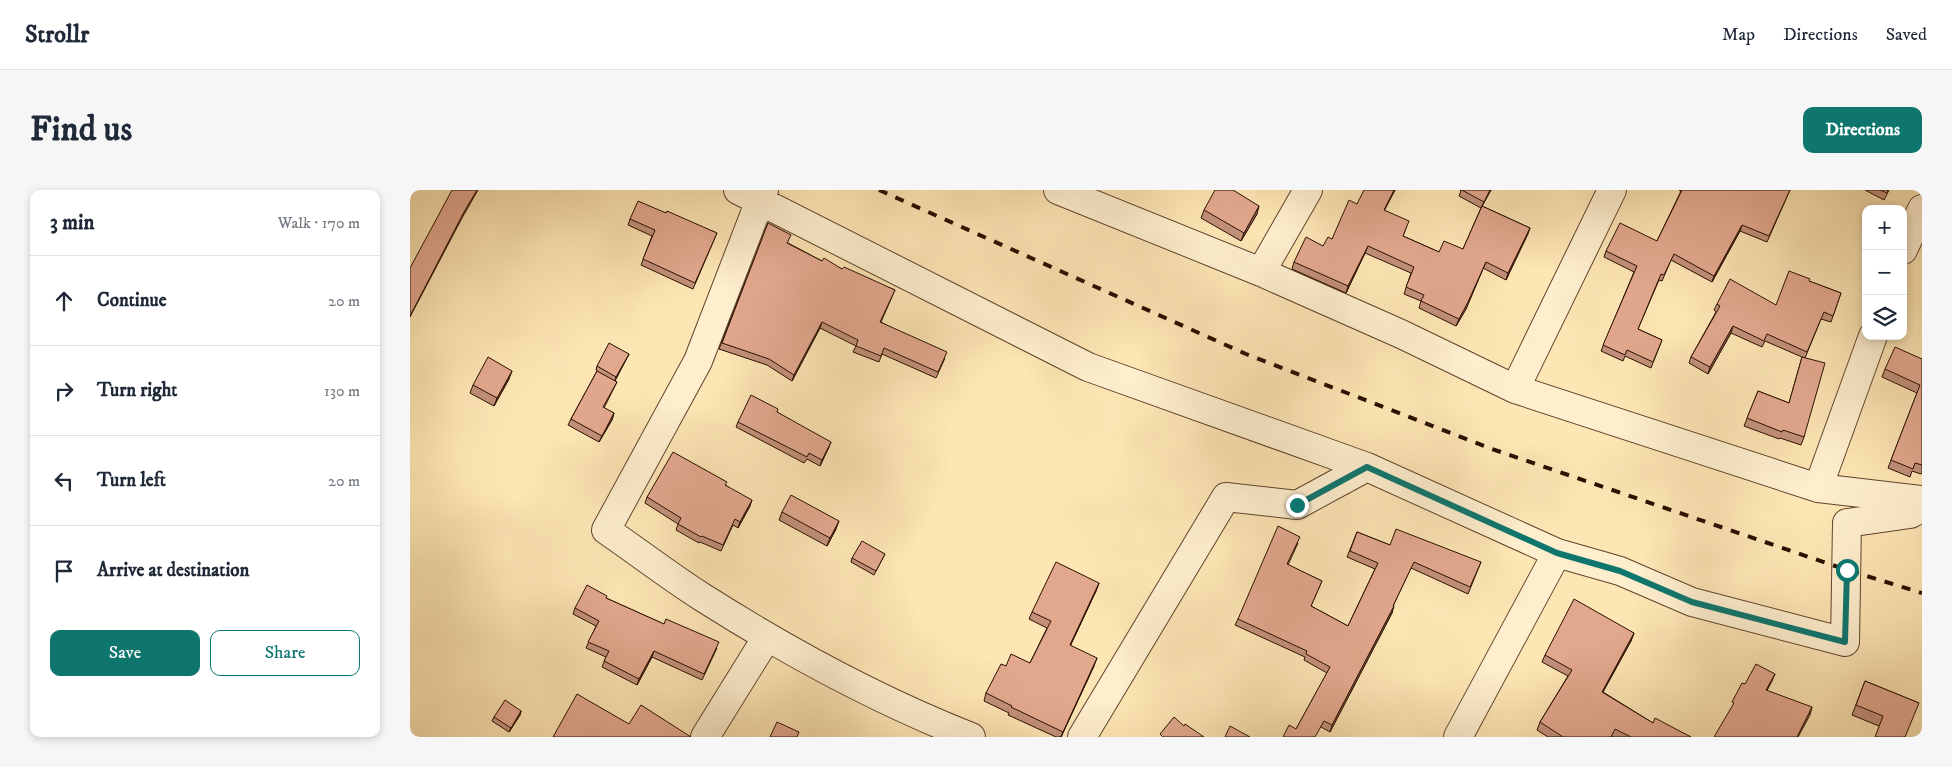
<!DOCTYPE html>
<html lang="en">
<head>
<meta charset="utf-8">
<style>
  :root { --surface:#fff; --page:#f6f6f7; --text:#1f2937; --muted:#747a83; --line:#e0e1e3; --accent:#0f766e }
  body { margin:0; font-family:"IM FELL DW Pica",serif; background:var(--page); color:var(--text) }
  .controls { position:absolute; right:15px; top:15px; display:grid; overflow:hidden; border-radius:10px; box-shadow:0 2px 8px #0003 }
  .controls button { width:45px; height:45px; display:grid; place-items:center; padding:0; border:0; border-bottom:1px solid var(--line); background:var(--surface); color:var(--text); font:25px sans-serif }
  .stop { position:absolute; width:15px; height:15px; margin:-11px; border:4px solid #0f766e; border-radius:50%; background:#fff }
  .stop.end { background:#0f766e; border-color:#fff; box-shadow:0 1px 5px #0008 }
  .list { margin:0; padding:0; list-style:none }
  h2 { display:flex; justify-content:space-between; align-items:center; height:65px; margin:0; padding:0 20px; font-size:21px }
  h2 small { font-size:16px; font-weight:400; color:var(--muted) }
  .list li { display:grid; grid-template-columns:32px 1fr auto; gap:15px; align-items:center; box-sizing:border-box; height:90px; padding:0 20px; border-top:1px solid var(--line) }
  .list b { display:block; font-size:19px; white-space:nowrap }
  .list em { font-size:16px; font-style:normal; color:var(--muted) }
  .actions { display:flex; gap:10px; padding:15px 20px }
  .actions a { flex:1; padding:11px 0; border:1px solid var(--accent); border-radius:10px; text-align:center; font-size:18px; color:var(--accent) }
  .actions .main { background:var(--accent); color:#fff }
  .icon { flex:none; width:28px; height:28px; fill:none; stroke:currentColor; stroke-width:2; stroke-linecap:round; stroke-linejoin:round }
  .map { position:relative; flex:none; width:1512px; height:547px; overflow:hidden; border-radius:10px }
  header { display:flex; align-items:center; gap:30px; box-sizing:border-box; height:70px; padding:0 25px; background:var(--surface); border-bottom:1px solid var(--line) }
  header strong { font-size:24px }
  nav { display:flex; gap:28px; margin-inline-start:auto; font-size:18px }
  .intro { display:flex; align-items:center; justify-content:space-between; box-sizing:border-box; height:120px; padding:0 30px }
  h1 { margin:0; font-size:35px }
  .button { padding:12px 22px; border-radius:10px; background:var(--accent); color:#fff; font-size:18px; font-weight:700 }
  main { display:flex; gap:30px; padding:0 30px }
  aside { flex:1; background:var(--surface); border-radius:10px; box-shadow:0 2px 8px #0003 }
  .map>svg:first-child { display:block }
</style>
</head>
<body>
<header>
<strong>Strollr</strong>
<nav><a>Map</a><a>Directions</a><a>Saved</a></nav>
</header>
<div class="intro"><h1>Find us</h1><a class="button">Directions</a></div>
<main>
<aside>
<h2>3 min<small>Walk · 170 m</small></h2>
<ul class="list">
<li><svg class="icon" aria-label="ahead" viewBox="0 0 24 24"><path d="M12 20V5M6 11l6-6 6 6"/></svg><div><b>Continue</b></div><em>20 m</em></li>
<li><svg class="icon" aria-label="right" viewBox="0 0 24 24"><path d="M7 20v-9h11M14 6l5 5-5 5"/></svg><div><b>Turn right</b></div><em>130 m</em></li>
<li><svg class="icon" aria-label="left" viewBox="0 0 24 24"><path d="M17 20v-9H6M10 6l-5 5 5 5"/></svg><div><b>Turn left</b></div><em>20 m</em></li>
<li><svg class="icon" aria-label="arrive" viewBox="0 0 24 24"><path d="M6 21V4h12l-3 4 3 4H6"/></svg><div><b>Arrive at destination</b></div></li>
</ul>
<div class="actions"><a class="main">Save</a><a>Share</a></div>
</aside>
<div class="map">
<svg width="1512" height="547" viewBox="0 0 1512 547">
  <rect width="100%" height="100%" fill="#fde5b4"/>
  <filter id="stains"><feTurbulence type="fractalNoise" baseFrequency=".004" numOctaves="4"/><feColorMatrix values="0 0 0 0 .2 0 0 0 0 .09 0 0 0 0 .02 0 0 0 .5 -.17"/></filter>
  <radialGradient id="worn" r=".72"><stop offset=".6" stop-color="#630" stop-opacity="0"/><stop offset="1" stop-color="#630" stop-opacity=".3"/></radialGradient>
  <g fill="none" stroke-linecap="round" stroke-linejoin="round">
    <g stroke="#60442d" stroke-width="30">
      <path id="street" d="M328 0 678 177 957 277
        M354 0 288 171 196 340C228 362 259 386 292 407 377 461 467 510 561 547
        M648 0 851 82 991 144 1105 199 1408 298 1512 310
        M1493 60 1512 19
        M851 82 898 0
        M1105 199 1202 0
        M1408 298 1463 146
        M295 547 357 447
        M672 547 816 307 887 315 957 277 1147 363 1210 381 1282 412 1435 452 1437 333 1500 324 1512 318
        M1048 547 1147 363"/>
    </g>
    <use href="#street" stroke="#feeece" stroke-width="28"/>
    <path stroke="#2b0f00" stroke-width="4" stroke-dasharray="9 9" stroke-linecap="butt" d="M469 0 836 164 1082 259 1437 380 1512 403"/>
  </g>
  <path fill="#c2907a" stroke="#2b0f00" d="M985 0 974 20 996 38 993 46 1029 62 1053 59 1071 18 1049 6 1051 1 1050 0H1081L1072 16 1120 38 1096 90 1073 78 1056 119 1046 136 1009 118 1011 111 994 104 1001 83 955 63 936 103 882 79 884 72 913 56 922 49 947 14Z
    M1269 0H1380L1357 52 1330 41 1302 92 1261 70 1252 91 1249 90 1228 139 1252 150 1241 178 1215 166 1213 171 1191 161 1224 82 1194 67 1196 61 1247 51 1271 1Z
    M1455 0H1479L1474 10Z
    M794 20 847 24 831 51 791 28Z
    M256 23 307 43 283 99 231 75 242 46 218 35 220 29Z
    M358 33 378 53 412 71 485 100 471 132 535 168 526 188 472 164 469 172 443 162 446 156 410 138 382 191 357 175 309 159Z
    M1399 91 1431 103 1421 132 1411 129 1395 168 1394 247 1391 255 1370 248 1369 249 1334 236 1348 201 1379 213 1392 167 1355 151 1352 157 1321 143 1298 184 1279 173 1281 167 1306 122 1304 120 1307 114 1366 115Z
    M219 164 205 190 207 192 194 218 204 223 202 230 189 252 158 235 161 229 187 181 186 180 187 176Z
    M1512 169V283L1511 284 1502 281 1500 287 1478 278 1507 203 1472 187 1475 179Z
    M99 189 84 216 60 203 63 195Z
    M367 222 419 257 410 276 397 269 394 273 326 237 328 232Z
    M316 295 340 316 328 338 323 335 311 361 290 352 289 353 266 340 268 334 235 313 237 307Z
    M372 322 426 339 417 356 369 330Z
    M947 342 980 355 1071 372 1058 404 1001 378 983 416 982 423 920 542 911 537 886 539 917 483 894 470 895 467 825 435 828 429 888 353 878 375 912 391 901 416 938 436 965 379 937 367Z
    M475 364 464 385 441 372 442 368Z
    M689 393 686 401 660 456 684 476 651 547H646L598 525 599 523 574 511 576 503 596 476 620 473 637 438 619 429 622 422Z
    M196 408 307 458 292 490 242 467 227 495 192 477 196 467 176 458 186 436 163 424 165 418Z
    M1224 443 1221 451 1193 502 1243 533 1281 547H1204L1202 546V547H1138L1127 540 1130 532 1158 486 1132 472 1135 465Z
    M1455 491 1509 513 1469 536 1442 525Z
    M111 521 110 525 99 542 82 531 84 527Z"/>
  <path fill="#9e7663" stroke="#2b0f00" d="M67 0H68L52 28 0 127V126L54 22Z
    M984 0H985L971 27 974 20Z
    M1080 0H1081L1071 18Z
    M849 16 847 24 831 51 834 43Z
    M1332 35 1330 41 1302 92 1304 86Z
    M1120 38 1118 44 1096 90 1098 83Z
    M958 56 955 63 936 103 938 96Z
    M1076 72 1056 119 1046 136 1049 129Z
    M412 132 410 138 382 191 384 185Z
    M1323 136 1321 143 1298 184 1300 177Z
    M219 164 217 168 205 191 206 187Z
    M102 181 99 189 84 216 87 208Z
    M204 223 202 230 189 252 192 246Z
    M421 252 419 257 410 276 412 270Z
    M342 310 340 316 328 338 330 332Z
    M429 331 426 339 417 356 420 348Z
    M689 393 686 401 657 463 660 455Z
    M984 416 982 423 920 542 922 535Z
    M1224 443 1221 451 1189 509 1192 502Z
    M244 461 242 467 227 495 229 489Z
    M687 468 684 476 651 547 653 542Z
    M1365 484 1362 491 1353 508 1356 500Z
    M1402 517 1400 525 1388 547H1387Z
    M111 521 110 525 99 542 101 538Z"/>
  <path fill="#e2a88e" stroke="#2b0f00" d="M42 0H67L54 22 0 126V78Z
    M805 0H823L849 16 834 43 794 20Z
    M954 0H984L974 20 999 31 993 46 1029 62 1034 51 1053 59 1072 16 1120 38 1098 83 1076 72 1058 112 1049 129 1011 111 1014 105 996 97 1004 77 958 56 938 96 884 72 896 47 913 56 918 47 922 49 939 10 947 14Z
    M1052 0H1080L1074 12Z
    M1272 0H1380L1359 46 1332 35 1304 86 1264 64 1254 85 1251 84 1228 139 1252 150 1243 172 1217 160 1215 165 1193 155 1227 76 1196 61 1210 33 1247 51Z
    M1470 0H1478L1477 3Z
    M228 11 256 23 257 21 307 43 285 93 233 69 245 40 220 29Z
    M358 33 381 45 377 53 412 71 414 68 432 79 434 77 485 100 470 132 537 162 528 182 474 158 471 166 446 156 448 150 412 132 384 185 359 169 312 153Z
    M1379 81 1400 89 1399 91 1431 103 1423 126 1414 122 1397 162 1357 144 1354 151 1323 136 1300 177 1281 167 1310 116 1307 114 1320 89 1366 115Z
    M199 153 219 164 206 187 187 176Z
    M1485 157 1512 169V275L1505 273 1503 279 1481 270 1510 195 1475 179Z
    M78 167 102 181 87 208 63 195Z
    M1392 167 1415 173 1394 247 1373 240 1372 242 1337 228 1348 201 1379 213Z
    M187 181 207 192 193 217 204 223 192 246 161 229Z
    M341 205 368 219 367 222 421 252 412 270 399 263 397 267 328 232Z
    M263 262 317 292 315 295 342 310 330 332 325 329 313 355 292 346 291 347 268 334 271 328 237 307Z
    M381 305 429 331 420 348 372 322Z
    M868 336 890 347 877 374 912 391 901 416 938 436 968 373 940 361 947 342 980 355 986 339 1071 372 1060 397 1004 372 983 416H984L922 535 914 531 905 547H873L879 535 886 539 920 477 896 464 897 461 828 429Z
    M452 351 475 364 466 381 442 368Z
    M646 372 689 393 660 455 687 468 653 542 601 517 602 516 576 503 591 474 596 476 601 464 620 473 641 431 622 422Z
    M177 395 197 406 196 408 254 434 256 429 309 452 294 484 244 461 229 489 194 471 199 461 178 452 189 431 165 418Z
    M1164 409 1224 443 1192 502 1243 533 1245 528 1281 547H1221L1205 539 1201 547H1153L1130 532 1162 480 1135 465Z
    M1346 474 1365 484 1356 500 1402 517 1387 547H1304L1324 513 1322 512 1332 493 1335 494Z
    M1455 491 1509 513 1495 547H1465L1473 526 1446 515Z
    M167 504 219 534 231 515 281 547H143Z
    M95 510 111 521 101 538 84 527Z
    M764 527 774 536 775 534 794 547H753L750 544Z
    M367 532 389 542 387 547H360Z
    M820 536 840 547H815Z"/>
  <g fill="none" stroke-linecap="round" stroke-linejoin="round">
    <path stroke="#0f766e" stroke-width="6" d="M887 315 957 277 1147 363 1210 381 1282 412 1435 452 1437 380"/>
  </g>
  <rect width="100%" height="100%" filter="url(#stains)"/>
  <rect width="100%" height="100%" fill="url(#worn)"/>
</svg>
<div class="controls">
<button>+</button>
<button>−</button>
<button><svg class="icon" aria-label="layers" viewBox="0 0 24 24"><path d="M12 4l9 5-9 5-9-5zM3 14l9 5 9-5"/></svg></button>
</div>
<div class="stop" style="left:1437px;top:380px"></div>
<div class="stop end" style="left:887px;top:315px"></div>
</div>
</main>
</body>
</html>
